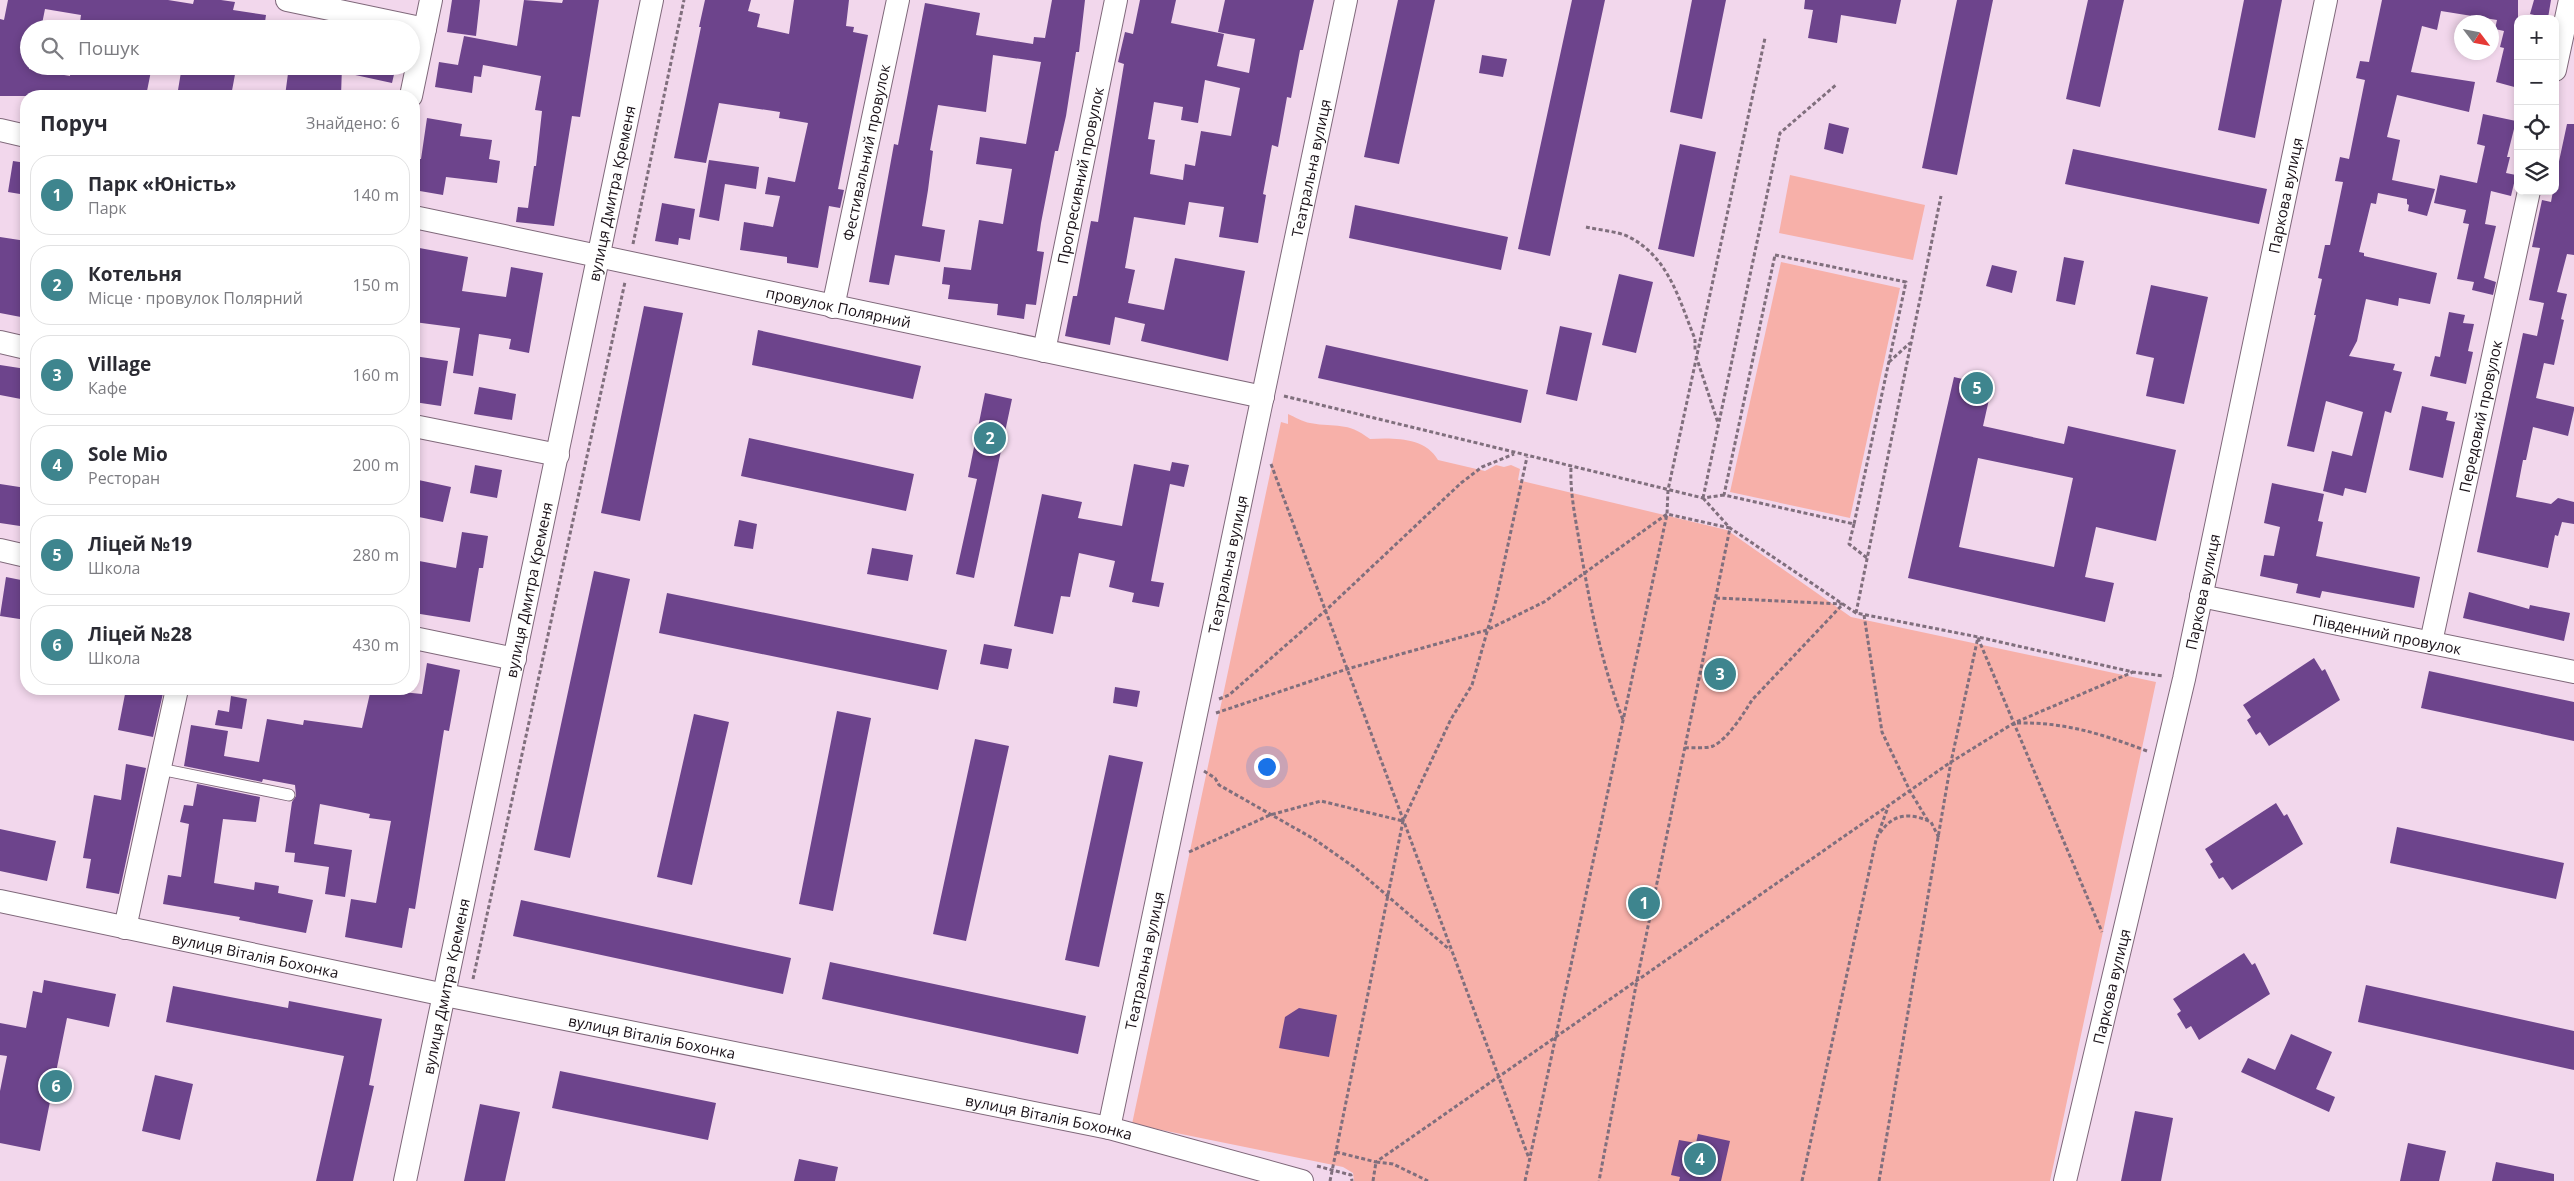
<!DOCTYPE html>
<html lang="uk">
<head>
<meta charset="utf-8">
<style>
  :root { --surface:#fff; --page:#f2f2f3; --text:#2b2b33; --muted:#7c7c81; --line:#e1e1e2; --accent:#3e858e }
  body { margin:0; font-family:"Open Sans",sans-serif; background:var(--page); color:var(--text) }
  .controls { position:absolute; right:15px; top:15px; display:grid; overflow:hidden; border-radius:10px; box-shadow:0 2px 8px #0003 }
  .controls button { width:45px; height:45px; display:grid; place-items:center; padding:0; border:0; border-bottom:1px solid var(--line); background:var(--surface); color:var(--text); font:25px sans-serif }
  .compass { position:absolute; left:2454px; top:15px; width:45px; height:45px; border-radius:50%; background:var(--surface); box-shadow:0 2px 8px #0003; rotate:122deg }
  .you { position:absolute; left:1266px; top:766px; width:18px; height:18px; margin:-12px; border:4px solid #fff; border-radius:50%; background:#1a73e8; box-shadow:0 0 0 8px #1a73e833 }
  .badge { display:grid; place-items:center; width:32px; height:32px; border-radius:50%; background:var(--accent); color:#fff; font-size:16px; font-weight:700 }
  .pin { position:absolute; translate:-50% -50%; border:2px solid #fff; box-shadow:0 1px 5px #0006 }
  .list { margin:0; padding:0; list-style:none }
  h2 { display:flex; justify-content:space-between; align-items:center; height:65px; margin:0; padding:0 20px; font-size:21px }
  h2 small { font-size:16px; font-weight:400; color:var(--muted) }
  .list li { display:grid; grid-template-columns:32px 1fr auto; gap:15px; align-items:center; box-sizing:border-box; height:80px; margin:0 10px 10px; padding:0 10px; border:1px solid var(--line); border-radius:20px }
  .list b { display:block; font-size:19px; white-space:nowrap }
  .list p { margin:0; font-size:16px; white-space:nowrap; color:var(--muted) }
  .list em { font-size:16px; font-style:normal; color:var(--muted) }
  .icon { flex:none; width:28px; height:28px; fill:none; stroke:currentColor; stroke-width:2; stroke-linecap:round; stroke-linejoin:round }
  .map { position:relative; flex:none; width:2574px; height:1181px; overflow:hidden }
  .search { position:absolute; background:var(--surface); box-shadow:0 2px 8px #0003; left:20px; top:20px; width:400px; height:55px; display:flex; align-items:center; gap:12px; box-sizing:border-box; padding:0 18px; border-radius:28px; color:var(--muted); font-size:19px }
  .panel { position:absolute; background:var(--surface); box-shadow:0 2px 8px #0003; left:20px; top:90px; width:400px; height:605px; border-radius:20px }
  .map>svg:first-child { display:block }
</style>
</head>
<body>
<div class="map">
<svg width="2574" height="1181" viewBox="0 0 2574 1181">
  <rect width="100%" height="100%" fill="#f2d7ec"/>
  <path fill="#f7b0a9" d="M1790 175 1925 205 1913 260 1779 233Z
    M1781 262 1900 288 1850 518 1730 492Z
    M1288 414C1295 417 1303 422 1310 423 1337 428 1346 421 1370 439 1393 438 1425 437 1438 460L1485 471 1496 465 1504 467 1511 465 1520 469 1518 480 1727 530 1851 617 2156 682 2050 1181H1354L1353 1173 1343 1167 1132 1124 1281 422 1288 424Z"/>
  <path fill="#6d448c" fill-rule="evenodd" d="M8 0H168L193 4 194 0H221L235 2 233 10 266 15 264 29H217L218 24 189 20 187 29H158V25L123 20 122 29H79L81 15 45 9 41 29H29V69L70 76 71 66H152L146 96H0V19L4 20Z
    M452 0H480L476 36 447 32Z
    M524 0 562 3 563 0H599L580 117 572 116 554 226 516 222 518 207 528 208 534 166H536L542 111 535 110 541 76 483 65 481 77 474 76 472 93 435 87 439 62 458 65 464 36 517 46Z
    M705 0H751L748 11 760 14 757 27 789 34 794 0H849L846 26 854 27 853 32 868 35 838 189 844 190 840 208 829 206 818 268 787 263V257L740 250 744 222 773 227 780 196 765 194 768 177 795 182 808 123 779 118 780 112 719 103 706 163 674 158 701 27H699Z
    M1052 0H1085L1079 52H1076L1066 116 1058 151H1055L1041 223 1037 251 1044 252 1036 305 1026 304 1024 319 997 315 998 304 948 299 950 285 942 284 944 267 971 270 979 220 1003 224 1012 169 976 164 980 137 1026 144 1041 62 993 55 986 112 938 105 930 150 933 151 928 190 922 226 945 230 940 262 895 255 889 285 869 282 894 144 898 145 925 3 980 13 976 35 1033 44 1034 37 1045 38Z
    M1140 0H1176L1171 23 1224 34 1217 66 1249 73 1255 39 1218 32 1225 0H1314L1303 50H1300L1291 98 1287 97 1278 147 1272 145 1263 194 1266 195 1258 243 1219 237 1224 207 1189 202 1185 225 1134 217 1125 268 1135 270 1128 303 1164 310 1175 258 1245 271 1228 361 1141 341 1145 324 1115 317 1110 345 1065 336 1073 296H1077L1091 221 1098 222 1124 64 1118 62 1125 32 1133 34ZM1205 80 1240 88 1231 136 1201 131 1195 166 1185 164 1183 180 1150 174 1155 140 1148 139 1154 102 1183 107 1181 120 1198 123Z
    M1398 0H1435L1399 164 1364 157Z
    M1572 0H1605L1550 256 1518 249Z
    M1692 0H1726L1702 119 1670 112Z
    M1805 0H1901L1896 24 1841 15 1837 43 1808 38 1813 10 1804 9Z
    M1957 0H1993L1957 175 1922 168Z
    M2088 0H2124L2100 107 2066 99Z
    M2244 0H2282L2255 138 2218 130Z
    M2382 0H2518V88L2496 82 2504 48 2500 47 2504 31 2495 29 2497 20 2441 11 2437 30 2422 26 2411 72 2475 82 2469 112 2397 95 2387 137 2400 140 2392 180 2435 189 2427 216 2408 211 2409 205 2407 204V199L2378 193 2376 204 2371 203 2359 252 2364 253V256L2437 273 2430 304 2399 298 2398 306 2366 299 2357 341 2349 356 2395 364 2393 370 2402 372 2391 413 2385 411 2366 493 2345 488 2343 496 2323 491 2332 451 2352 456 2363 412 2326 401 2314 452 2287 446 2316 315H2314L2322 279 2318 278 2325 245H2330L2343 182 2335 181 2340 157 2349 159 2365 80 2356 78 2360 61 2369 62Z
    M2534 0H2551L2548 18 2530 14Z
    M1482 55 1507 59 1503 77 1479 73Z
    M182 66 236 69 231 96H177Z
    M289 66H342L341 96H285Z
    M347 66H396L392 83 346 73Z
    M2483 114 2516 121 2507 157H2510L2506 173 2516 175 2511 196 2491 191 2485 224 2496 226 2484 278 2496 282 2493 295 2472 290 2474 282 2457 279 2469 224 2463 223 2466 210 2434 203 2440 175 2477 183 2485 146 2477 144Z
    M427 118 462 124 460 136 492 140 489 159 500 161 497 183 446 177 443 195 414 190V180L418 159H421Z
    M1829 123 1849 128 1843 154 1824 149Z
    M2567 124H2574V255L2567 254 2557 292 2567 294 2561 319 2564 320 2554 365 2544 363 2536 398 2574 407V410L2568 436 2533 427 2526 460H2523L2516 497 2551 504 2558 498 2574 502V524L2562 522 2558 536 2555 535 2548 568 2477 552 2523 333 2537 336 2544 303 2529 300 2540 248 2532 247 2542 200 2551 202 2553 191H2555V180Z
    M1680 144 1716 152 1694 257 1658 249Z
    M2073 149 2267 189 2259 224 2065 184Z
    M709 160 759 167 756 189 725 184 719 221 699 217Z
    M13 161 26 163V195L8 192Z
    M662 203 695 209 690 240 679 238 678 245 655 241Z
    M1355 205 1508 237 1501 270 1349 238Z
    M0 237 26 241V318L0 313Z
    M414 247 468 257 462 291 506 297 511 267 543 273 529 353 509 349 511 339 479 334 473 376 453 373 460 328 414 322Z
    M2064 257 2084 261 2075 305 2056 301Z
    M1992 265 2017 271 2012 293 1986 286Z
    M1619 274 1653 282 1636 353 1602 345Z
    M2151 285 2208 297 2184 404 2146 396 2154 358 2136 354Z
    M644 306 683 313 640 521 601 513Z
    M2449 312 2465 315 2463 323 2474 324 2468 351 2473 352 2466 384 2430 376 2435 356 2440 357Z
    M1560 326 1592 333 1577 401 1546 394Z
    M758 330 921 366 913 399 752 365Z
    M1326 345 1528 390 1521 423 1318 378Z
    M414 356 448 361 441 406 414 402Z
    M0 365 26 369V400L0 395Z
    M1954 377 1992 386 1983 426 2064 444 2068 426 2176 450 2156 541 2096 527 2085 577 2114 583 2105 622 1908 578ZM1978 458 2073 478 2054 567 1959 547Z
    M479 387 516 394 512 420 474 414Z
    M985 393 1012 399 974 578 956 574 977 479 968 477Z
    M2422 406 2448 412 2446 420 2455 422 2443 478 2409 470Z
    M749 438 914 474 906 511 741 476Z
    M1172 462 1189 465 1184 487 1170 484 1151 581 1164 583 1159 607 1132 602 1134 593 1109 587 1115 561 1079 553 1070 597 1061 596 1053 634 1014 626 1042 494 1082 502 1078 518 1122 526 1134 464 1170 471Z
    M475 465 502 470 497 498 470 493Z
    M414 479 451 487 443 522 414 516Z
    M2272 483 2324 494 2318 521 2323 522 2316 556 2420 577 2414 608 2322 591 2320 598 2296 593 2298 584 2260 576 2264 555 2274 556 2280 527 2264 523Z
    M0 484 26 488 20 526 0 523Z
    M739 520 757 524 753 549 734 546Z
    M462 532 488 536 483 568H479L470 622 414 613V560L456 568Z
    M872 548 913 555 908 581 867 574Z
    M594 571 630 579 570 858 534 850Z
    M6 577 26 581V620L0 616Z
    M2469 592 2529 609 2530 605 2570 613 2564 641 2463 618Z
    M667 593 947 650 938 690 659 633Z
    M984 644 1012 649 1008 669 980 664Z
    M2314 658 2322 671 2325 669 2340 700 2269 746 2260 732 2256 735 2247 720 2251 717 2243 705Z
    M427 663 460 670 449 731 444 730 415 909 409 908 402 948 345 937 351 899 376 903 391 821 369 818 370 814 320 804 314 844 352 850 345 897 325 894 329 867 294 862 295 853 285 852 292 802 296 796 295 785 263 779 262 782 184 766 191 725 228 731 224 756 259 762 267 719 303 725 304 720 362 728 371 689 422 694Z
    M2429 671 2574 702V741L2421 708Z
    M1115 687 1140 691 1137 707 1113 703Z
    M126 689H164L153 737 118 730Z
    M231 696 247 699 242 729 215 725 218 710 229 712Z
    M837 711 871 718 833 911 799 904Z
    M694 714 729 722 692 885 657 877Z
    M975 739 1009 746 966 941 933 934Z
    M1109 755 1143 762 1099 967 1065 960Z
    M126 764 146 768 119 894 86 888 91 859 83 858 94 795 121 800Z
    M197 784 260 797 256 822 223 819 214 883 254 890 255 882 279 886 278 893 313 900 306 933 239 920 240 917 163 904 168 875 181 877 189 824 180 822 184 805 193 806Z
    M2276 803 2284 816 2287 814 2303 844 2232 890 2223 877 2219 879 2210 864 2213 862 2205 849Z
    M2397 827 2564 863 2556 899 2390 863Z
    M0 829 56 841 47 881 0 871Z
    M521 900 791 958 783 994 513 936Z
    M2244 953 2252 965 2255 963 2270 994 2199 1040 2191 1026 2186 1029 2177 1014 2181 1011 2173 999Z
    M830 962 1086 1016 1078 1054 822 999Z
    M44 980 116 994 109 1027 67 1018 40 1151 0 1143V1091L7 1056 0 1055V1023L26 1028 33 991 42 993Z
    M2366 985 2574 1031V1070L2358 1022Z
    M173 986 288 1008 289 1001 382 1019 369 1085 374 1086 353 1181H316L344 1056 166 1022Z
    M1299 1008 1337 1015 1329 1057 1279 1048 1285 1017Z
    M2291 1034 2332 1052 2316 1089 2335 1097 2329 1112 2241 1072 2248 1058 2275 1070Z
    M560 1071 716 1103 708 1140 552 1108Z
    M155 1075 193 1084 180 1140 142 1131Z
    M480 1104 520 1112 505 1181H464Z
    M2135 1111 2173 1118 2161 1181H2121Z
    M1698 1134 1730 1141 1721 1181H1679L1680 1177 1671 1175 1679 1140 1696 1143Z
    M2408 1143 2446 1151 2439 1181H2400Z
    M799 1159 838 1167 835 1181H794Z
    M2496 1162 2554 1174V1181H2492Z"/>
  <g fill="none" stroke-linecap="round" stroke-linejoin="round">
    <g stroke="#7f687a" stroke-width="13">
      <path id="lane" d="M160 769 289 795"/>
    </g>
    <g stroke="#7f687a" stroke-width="24">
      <g id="street">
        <path d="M287 0 425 29"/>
        <path d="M2555 70 2570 0"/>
        <path d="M411 96 431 0"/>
        <path d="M0 130 26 136"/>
        <path id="s1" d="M414 217 1263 397"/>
        <path id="s2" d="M833 307 898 0"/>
        <path d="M0 342 26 348"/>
        <path id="s3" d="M1044 351 1116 0"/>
        <path d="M414 426 558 455"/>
        <path d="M0 550 26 556"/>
        <path id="s4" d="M2201 596 2574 672"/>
        <path d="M414 638 515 659"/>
        <path id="s5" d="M2431 642 2529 191"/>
        <path id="s6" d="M0 901 445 995 1109 1128 1302 1181"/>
        <path d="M125 928 177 689"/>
        <path id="s7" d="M1109 1128 1346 0"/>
        <path id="s8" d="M405 1181 652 0"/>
        <path id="s9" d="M2065 1181 2184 679 2326 0"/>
      </g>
    </g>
    <path stroke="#806f7d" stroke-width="3" stroke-dasharray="4 2.5" stroke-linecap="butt" d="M1586 227C1599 230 1615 231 1627 236 1669 256 1679 300 1695 339V350
      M633 244 684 0
      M1775 255 1906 282 1854 524 1724 495Z
      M1696 356 1718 423
      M1889 362 1910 343
      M1284 396 1703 498 1724 495
      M1271 464 1530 1161
      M1571 468C1570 492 1575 516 1579 540 1589 601 1601 662 1623 720
      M1703 498 1730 528 1856 613 1978 637 2133 672 2164 676
      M1703 498 1780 133 1837 84
      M1854 524 1849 544 1867 558
      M1716 598 1842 604
      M1856 613 1941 196
      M1864 615 1882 732 1910 791 1928 821
      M1978 638 2102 932
      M1219 699 1229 695 1325 611 1461 483 1482 467 1514 454
      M1216 713 1347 669 1487 630 1544 602 1667 514 1730 528 1637 980 1599 1181
      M2017 723C2065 722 2102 734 2147 751
      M1685 748C1693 747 1706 749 1713 746 1728 739 1744 713 1752 700L1843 604
      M1204 771 1215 778 1219 785 1314 839 1354 867 1450 950
      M1880 833C1894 812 1911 813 1931 822L1939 838
      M1189 852 1270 815 1321 801 1403 821
      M473 979 625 282
      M1336 1152 1376 1162 1951 762 2014 723 2133 672
      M1317 1166 1351 1175 1352 1181
      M1330 1181 1403 821 1451 719 1472 685 1496 600 1527 457
      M1373 1181 1376 1162 1393 1164 1428 1181
      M1525 1181 1667 514 1668 490 1765 38
      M1802 1181 1876 840 1888 807
      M1879 1181 1951 762 1978 637"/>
    <use href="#lane" stroke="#fff" stroke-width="11"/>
    <use href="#street" stroke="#fff" stroke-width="22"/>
  </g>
  <g text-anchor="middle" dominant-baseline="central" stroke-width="5" stroke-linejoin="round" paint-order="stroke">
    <g font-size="15" fill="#191017" stroke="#fff">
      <text stroke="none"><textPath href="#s2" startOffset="158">Фестивальний провулок</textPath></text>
      <text stroke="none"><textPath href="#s7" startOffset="981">Театральна вулиця</textPath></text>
      <text stroke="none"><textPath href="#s3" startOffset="179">Прогресивний провулок</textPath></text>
      <text stroke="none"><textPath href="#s8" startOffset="1009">вулиця Дмитра Кременя</textPath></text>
      <text stroke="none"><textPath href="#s9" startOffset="1010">Паркова вулиця</textPath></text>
      <text stroke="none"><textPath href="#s1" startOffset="434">провулок Полярний</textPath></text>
      <text stroke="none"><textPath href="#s5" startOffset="231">Передовий провулок</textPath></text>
      <text stroke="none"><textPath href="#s7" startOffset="576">Театральна вулиця</textPath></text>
      <text stroke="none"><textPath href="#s8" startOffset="604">вулиця Дмитра Кременя</textPath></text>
      <text stroke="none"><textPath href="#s9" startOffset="605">Паркова вулиця</textPath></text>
      <text stroke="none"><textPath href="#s4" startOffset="190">Південний провулок</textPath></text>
      <text stroke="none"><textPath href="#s6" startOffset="261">вулиця Віталія Бохонка</textPath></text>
      <text stroke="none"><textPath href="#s7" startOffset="171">Театральна вулиця</textPath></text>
      <text stroke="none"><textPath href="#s8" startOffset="199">вулиця Дмитра Кременя</textPath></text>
      <text stroke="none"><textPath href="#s9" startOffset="200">Паркова вулиця</textPath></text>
      <text stroke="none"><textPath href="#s6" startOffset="666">вулиця Віталія Бохонка</textPath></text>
      <text stroke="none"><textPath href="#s6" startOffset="1071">вулиця Віталія Бохонка</textPath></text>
    </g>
  </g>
</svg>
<div class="controls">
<button>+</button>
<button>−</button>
<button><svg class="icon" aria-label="locate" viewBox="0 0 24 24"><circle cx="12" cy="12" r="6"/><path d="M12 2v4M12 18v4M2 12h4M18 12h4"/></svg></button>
<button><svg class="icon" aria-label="layers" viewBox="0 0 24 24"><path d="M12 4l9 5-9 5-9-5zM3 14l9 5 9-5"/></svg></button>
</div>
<svg class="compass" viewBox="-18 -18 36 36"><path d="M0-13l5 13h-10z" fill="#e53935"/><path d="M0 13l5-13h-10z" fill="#7c7c81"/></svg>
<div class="you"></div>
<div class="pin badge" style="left:1644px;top:903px">1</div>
<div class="pin badge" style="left:990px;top:438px">2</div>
<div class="pin badge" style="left:1720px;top:674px">3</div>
<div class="pin badge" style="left:1700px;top:1159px">4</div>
<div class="pin badge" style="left:1977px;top:388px">5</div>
<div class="pin badge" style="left:56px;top:1086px">6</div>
<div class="search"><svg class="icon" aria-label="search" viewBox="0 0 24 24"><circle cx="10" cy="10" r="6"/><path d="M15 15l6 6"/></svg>Пошук</div>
<section class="panel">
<h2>Поруч<small>Знайдено: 6</small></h2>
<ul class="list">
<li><span class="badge">1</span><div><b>Парк «Юність»</b><p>Парк</p></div><em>140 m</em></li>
<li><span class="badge">2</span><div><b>Котельня</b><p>Місце · провулок Полярний</p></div><em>150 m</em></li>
<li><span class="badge">3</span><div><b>Village</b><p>Кафе</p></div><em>160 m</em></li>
<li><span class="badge">4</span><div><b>Sole Mio</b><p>Ресторан</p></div><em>200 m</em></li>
<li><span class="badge">5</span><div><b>Ліцей №19</b><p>Школа</p></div><em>280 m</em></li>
<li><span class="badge">6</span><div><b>Ліцей №28</b><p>Школа</p></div><em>430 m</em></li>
</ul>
</section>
</div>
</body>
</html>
